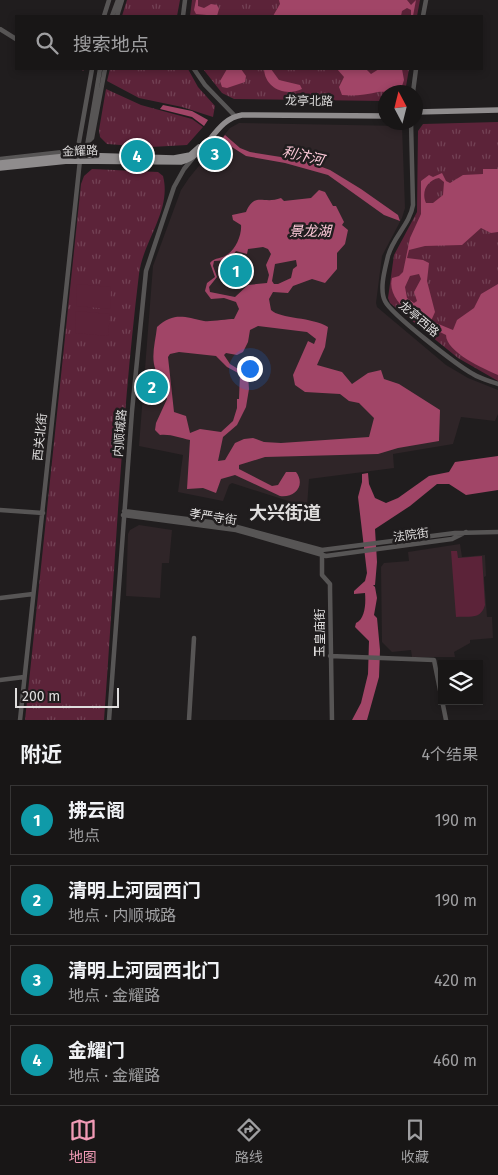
<!DOCTYPE html>
<html lang="zh">
<head>
<meta charset="utf-8">
<style>
  :root { --surface:#181616; --page:#211f1f; --text:#f1f3f6; --muted:#9f9fa1; --line:#363535; --accent:#f09ab5 }
  body { margin:0; font-family:"Fira Sans","Noto Sans SC",sans-serif; background:var(--page); color:var(--text) }
  .controls { position:absolute; right:15px; bottom:15px; display:grid; overflow:hidden; border-radius:0px; box-shadow:0 2px 8px #0003 }
  .controls button { width:45px; height:45px; display:grid; place-items:center; padding:0; border:0; border-bottom:1px solid var(--line); background:var(--surface); color:var(--text); font:25px sans-serif }
  .compass { position:absolute; left:378px; top:85px; width:45px; height:45px; border-radius:50%; background:var(--surface); box-shadow:0 2px 8px #0003; rotate:353deg }
  .scale { position:absolute; left:15px; bottom:12px; width:104px; box-sizing:border-box; padding-left:5px; border:2px solid #dfdddd; border-top:0; font-size:14px; line-height:18px; white-space:nowrap; color:#dfdddd; -webkit-text-stroke:4px #201d1e; paint-order:stroke }
  .you { position:absolute; left:249px; top:368px; width:18px; height:18px; margin:-12px; border:4px solid #fff; border-radius:50%; background:#1a73e8; box-shadow:0 0 0 8px #1a73e833 }
  .badge { display:grid; place-items:center; width:32px; height:32px; border-radius:50%; background:var(--accent); color:#fff; font-size:16px; font-weight:700 }
  .pin { position:absolute; translate:-50% -50%; border:2px solid #fff; box-shadow:0 1px 5px #0006 }
  .list { margin:0; padding:0; list-style:none }
  h2 { display:flex; justify-content:space-between; align-items:center; height:65px; margin:0; padding:0 20px; font-size:21px }
  h2 small { font-size:16px; font-weight:400; color:var(--muted) }
  .list li { display:grid; grid-template-columns:32px 1fr auto; gap:15px; align-items:center; box-sizing:border-box; height:70px; margin:0 10px 10px; padding:0 10px; border:1px solid var(--line); border-radius:0px }
  .list b { display:block; font-size:19px; white-space:nowrap }
  .list p { margin:0; font-size:16px; white-space:nowrap; color:var(--muted) }
  .list em { font-size:16px; font-style:normal; color:var(--muted) }
  .icon { flex:none; width:28px; height:28px; fill:none; stroke:currentColor; stroke-width:2; stroke-linecap:round; stroke-linejoin:round }
  .map { position:relative; flex:none; width:498px; height:720px; overflow:hidden }
  .search { position:absolute; background:var(--surface); box-shadow:0 2px 8px #0003; left:15px; right:15px; top:15px; height:55px; display:flex; align-items:center; gap:12px; box-sizing:border-box; padding:0 18px; border-radius:0px; color:var(--muted); font-size:19px }
  .sheet { height:385px; background:var(--surface) }
  nav { display:flex; justify-content:space-around; align-items:center; box-sizing:border-box; height:70px; border-top:1px solid var(--line); background:var(--surface); font-size:14px; color:var(--muted) }
  nav a { display:grid; justify-items:center; gap:2px }
  nav .on { color:var(--accent) }
  .map>svg:first-child { display:block }
</style>
</head>
<body>
<div class="map">
<svg width="498" height="720" viewBox="0 0 498 720">
  <defs>
    <pattern id="grass-tufts" width="24" height="20" patternUnits="userSpaceOnUse" patternTransform="scale(1.25)"><rect width="24" height="20" fill="#5c2339"/><path d="M3 7l-1-3M5 7V3M7 7l1-3M15 17l-1-3M17 17v-4M19 17l1-3" fill="none" stroke="#734255"/></pattern>
  </defs>
  <rect width="100%" height="100%" fill="#201d1e"/>
  <path fill="#2f2528" d="M239 123 402 126 405 208 402 218 382 256 376 303 377 307 446 365 468 378 498 390V414L495 421 461 417 453 444 393 454 394 468 309 479 307 507 232 483 229 485 223 501 178 492 183 455 139 446 153 266 181 190 189 178 230 128Z
    M139 525 172 530 169 563H162L160 598 126 596 128 534 130 530Z
    M460 544 462 557 485 555 486 576 484 577 487 617H492L493 638 470 640V643L454 652 455 657H412L411 650 392 652 382 642 381 567 384 563 409 561 408 552Z"/>
  <path fill="url(#grass-tufts)" d="M127 0H180L177 16H122Z
    M192 0H420L417 16H190Z
    M110 69H188L198 87 215 106 213 117 182 107 139 98 107 81Z
    M203 69H409L405 92H386L385 101 234 99 222 93Z
    M106 89 141 105 192 119 203 127 187 145 151 147 145 144 144 141 136 139 134 146 107 144 100 137 99 130Z
    M498 122V381L458 358 390 303 388 298 394 255 417 212 418 131 423 124Z
    M92 169 158 172 163 176C172 210 143 241 139 274 121 422 115 571 104 720H25L81 184 84 176Z"/>
  <path fill="#5c2339" d="M77 284 111 287 110 309 76 306Z
    M76 311 110 314 108 336 75 333Z
    M451 551H457L458 558 482 556 485 605C481 620 469 616 456 617Z"/>
  <path fill="#a14567" fill-rule="evenodd" d="M196 0H198V6L204 8 211 4 217 5 219 9 217 16 196 14 194 10Z
    M279 0H407L411 5 416 0 413 16H411V10L407 8 402 11 401 16H273L280 4Z
    M227 69H241L246 76 245 82 227 88 222 87 220 81Z
    M264 69H271L279 80 300 85 302 89C285 97 265 88 264 69Z
    M337 69H366L371 74 379 69H402L404 80 400 92C393 93 384 91 378 92 365 95 355 96 342 95L339 87 344 77Z
    M163 105 192 111 208 120 204 126 192 117 160 109Z
    M225 135 240 148 250 152 306 161 330 170 361 189 398 215 400 221 384 215 328 175 285 163 246 156 221 140Z
    M483 169H498V232L491 233 481 228 462 245 425 246 409 250 407 258 423 260 429 263 427 281 435 312 431 321 453 330 457 320 474 308 481 294 498 284V375C484 369 446 352 446 335 427 326 385 304 392 278L399 276 403 272 410 238 421 214V181L429 175 433 177 442 173 446 181 450 183 463 175 483 174ZM439 178 444 182 443 195 433 203H426C421 192 427 180 439 178ZM419 274 421 279 414 292 417 301 414 303 407 298 405 287 410 276Z
    M319 190 325 192 333 206H336L344 222 342 225 348 230 345 244 337 253V269L325 283 312 279 293 286 288 293 273 292 269 299 271 310C280 319 313 317 328 327L325 347 317 365 342 372 352 384 368 373 381 370 384 379 399 384 440 410 439 441 398 448 378 454 265 457 239 465V469L272 486 278 485 286 472H296C306 485 295 498 280 496L235 475 221 479 216 493 203 488 187 489 190 440C179 438 172 434 160 435L155 430 156 423 167 399 164 392V381C147 367 155 346 157 327 174 312 184 317 204 321 210 322 227 319 234 319L239 309 236 302 224 298 211 299 205 291 207 283 215 277 210 263C215 257 222 259 228 254 236 249 242 234 241 225L233 220 232 215 246 212C255 191 263 205 281 198L284 201 311 198ZM263 247 268 249 271 254 266 265 269 275 267 283 248 285 235 297 210 292 209 287 217 277 213 266 214 261 229 260 236 251 247 254 248 249ZM296 260 297 266 293 269 291 278 278 284H274L272 281 275 264ZM258 326 307 332 316 339 314 344 308 341 293 375 295 385 305 392 340 394 349 401 359 403 374 418 369 437 281 443 264 442 253 438 244 439 235 443 225 460 218 461 223 437 237 425 246 407 249 389 248 375 230 364 224 355 226 353 237 355 243 352 248 342 250 330ZM179 352 216 356 227 367 240 374 239 399H237V408L233 421 221 432 200 429 190 433 186 416 174 412 168 357 170 354Z
    M498 456V490L466 495 449 484H437L410 506 375 529 377 562 375 585H373L375 587 377 598 374 615 377 618 380 650 379 677 367 720H352L361 703 368 674 369 641 355 627 356 623C365 619 366 604 365 593L354 594V591L365 581 367 573 358 497 362 482V474L368 473 369 484 375 498 386 503 398 498 429 476 449 472 455 462Z"/>
  <g fill="none" stroke-linecap="round" stroke-linejoin="round">
    <path stroke="#a14567" stroke-width="1" d="M81 69 83 70"/>
    <path stroke="#575555" stroke-width="4.5" d="M104 16 109 0
      M112 16 118 0
      M117 16 122 0
      M183 16 185 0
      M423 16 426 0
      M0 29 16 39
      M194 69 205 85 235 116
      M413 92 416 69
      M411 122 413 205C410 224 393 237 388 256 385 269 379 289 385 301 391 314 458 366 473 374 481 379 490 381 498 384
      M89 141 92 138 105 69
      M80 155 87 146 100 69
      M0 159 63 152 69 156
      M0 510 43 513
      M124 511 226 524 322 550 455 533 498 532
      M123 515 236 530 326 556 452 539 466 532
      M322 554V575L330 584V589L332 720
      M0 598 33 594
      M330 656 434 660 446 720
      M0 680 24 677
      M20 720 80 160 79 142 92 69
      M109 720 132 411 146 271 174 187 184 169 193 158
      M189 720 194 638"/>
    <path stroke="#8f8c8d" stroke-width="5.5" d="M416 112 498 110
      M0 163 76 155 174 158 190 155 199 147
      M0 168 68 161 181 162C208 156 214 119 242 115L386 116"/>
  </g>
  <g text-anchor="middle" dominant-baseline="central" stroke-width="5" stroke-linejoin="round" paint-order="stroke">
    <g font-size="12" fill="#dfdddd" stroke="#201d1e">
      <text transform="translate(309 101) rotate(1)">龙亭北路</text>
      <text transform="translate(80 151) rotate(-2)">金耀路</text>
      <text transform="translate(419 319) rotate(40)">龙亭西路</text>
      <text transform="translate(120 433) rotate(-85)">内顺城路</text>
      <text transform="translate(40 437) rotate(-84)">西关北街</text>
      <text transform="translate(213 517) rotate(9)">孝严寺街</text>
      <text transform="translate(411 535) rotate(-8)">法院街</text>
      <text transform="translate(320 633) rotate(-90)">玉皇庙街</text>
    </g>
    <g font-size="14" font-style="italic" fill="#fecad9" stroke="#201d1e">
      <text transform="translate(303 156) rotate(13)">利汴河</text>
      <text x="310" y="231">景龙湖</text>
    </g>
    <g font-size="18" font-weight="bold" fill="#dfdddd" stroke="#201d1e">
      <text x="285" y="513">大兴街道</text>
    </g>
  </g>
</svg>
<div class="controls">
<button><svg class="icon" aria-label="layers" viewBox="0 0 24 24"><path d="M12 4l9 5-9 5-9-5zM3 14l9 5 9-5"/></svg></button>
</div>
<svg class="compass" viewBox="-18 -18 36 36"><path d="M0-13l5 13h-10z" fill="#e53935"/><path d="M0 13l5-13h-10z" fill="#9f9fa1"/></svg>
<div class="scale">200 m</div>
<div class="you"></div>
<div class="pin badge" style="left:236px;top:271px;background:#0f9aa8">1</div>
<div class="pin badge" style="left:152px;top:387px;background:#0f9aa8">2</div>
<div class="pin badge" style="left:215px;top:154px;background:#0f9aa8">3</div>
<div class="pin badge" style="left:137px;top:156px;background:#0f9aa8">4</div>
<div class="search"><svg class="icon" aria-label="search" viewBox="0 0 24 24"><circle cx="10" cy="10" r="6"/><path d="M15 15l6 6"/></svg>搜索地点</div>
</div>
<section class="sheet">
<h2>附近<small>4个结果</small></h2>
<ul class="list">
<li><span class="badge" style="background:#0f9aa8">1</span><div><b>拂云阁</b><p>地点</p></div><em>190 m</em></li>
<li><span class="badge" style="background:#0f9aa8">2</span><div><b>清明上河园西门</b><p>地点 · 内顺城路</p></div><em>190 m</em></li>
<li><span class="badge" style="background:#0f9aa8">3</span><div><b>清明上河园西北门</b><p>地点 · 金耀路</p></div><em>420 m</em></li>
<li><span class="badge" style="background:#0f9aa8">4</span><div><b>金耀门</b><p>地点 · 金耀路</p></div><em>460 m</em></li>
</ul>
</section>
<nav>
<a class="on"><svg class="icon" aria-label="map" viewBox="0 0 24 24"><path d="M3 6l6-2 6 2 6-2v14l-6 2-6-2-6 2zM9 4v14M15 6v14"/></svg>地图</a>
<a><svg class="icon" aria-label="directions" viewBox="0 0 24 24"><path d="M12 3l9 9-9 9-9-9zM9 14v-3h6M13 9l2 2-2 2"/></svg>路线</a>
<a><svg class="icon" aria-label="saved" viewBox="0 0 24 24"><path d="M7 4h10v16l-5-4-5 4z"/></svg>收藏</a>
</nav>
</body>
</html>
